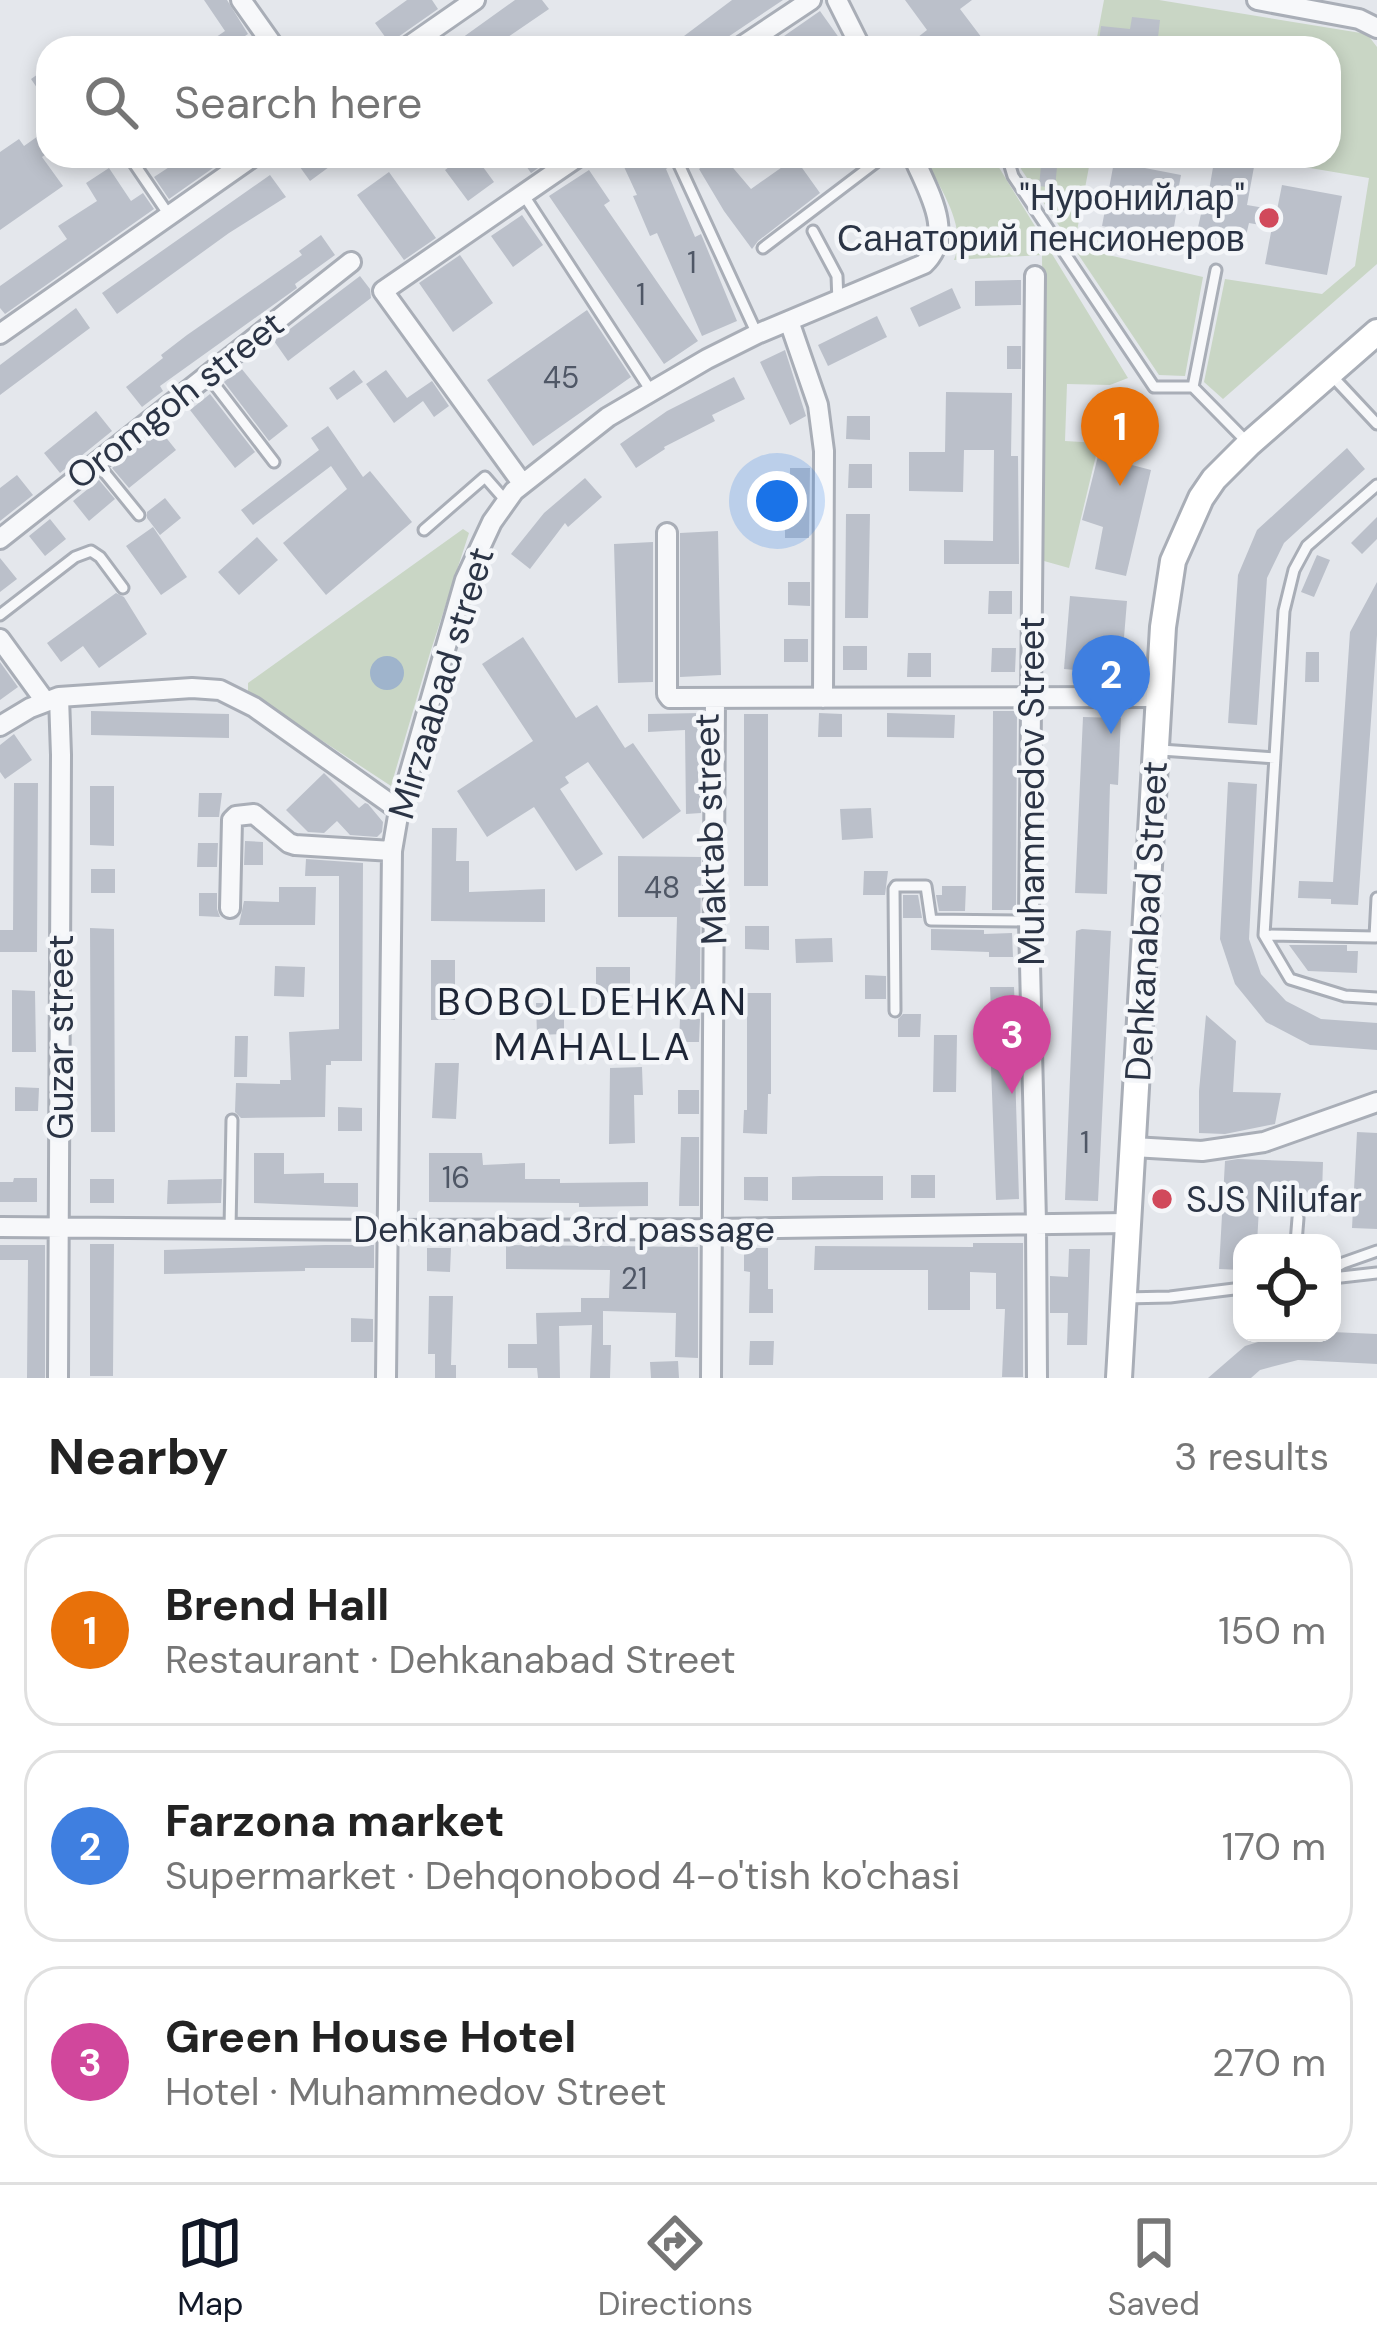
<!DOCTYPE html>
<html lang="en">
<head>
<meta charset="utf-8">
<style>
  :root { --surface:#fff; --page:#f2f2f2; --text:#222; --muted:#767676; --line:#e0e0e0; --accent:#111827 }
  body { margin:0; font-family:"DM Sans",sans-serif; background:var(--page); color:var(--text) }
  .controls { position:absolute; right:36px; bottom:36px; display:grid; overflow:hidden; border-radius:24px; box-shadow:0 6px 18px #0003 }
  .controls button { width:108px; height:108px; display:grid; place-items:center; padding:0; border:0; border-bottom:3px solid var(--line); background:var(--surface); color:var(--text); font:60px sans-serif }
  .you { position:absolute; left:777px; top:501px; width:42px; height:42px; margin:-30px; border:9px solid #fff; border-radius:50%; background:#1a73e8; box-shadow:0 0 0 18px #1a73e833 }
  .badge { display:grid; place-items:center; width:78px; height:78px; border-radius:50%; background:var(--accent); color:#fff; font-size:39px; font-weight:700 }
  .pin { position:absolute; translate:-50% -99px; filter:drop-shadow(0 3px 6px #0008) }
  .pin::after { content:''; position:absolute; top:63px; width:42px; height:36px; background:inherit; clip-path:polygon(0 0,100% 0,50% 100%) }
  .list { margin:0; padding:0; list-style:none }
  h2 { display:flex; justify-content:space-between; align-items:center; height:156px; margin:0; padding:0 48px; font-size:51px }
  h2 small { font-size:39px; font-weight:400; color:var(--muted) }
  .list li { display:grid; grid-template-columns:78px 1fr auto; gap:36px; align-items:center; box-sizing:border-box; height:192px; margin:0 24px 24px; padding:0 24px; border:3px solid var(--line); border-radius:36px }
  .list b { display:block; font-size:45px; white-space:nowrap }
  .list p { margin:0; font-size:39px; white-space:nowrap; color:var(--muted) }
  .list em { font-size:39px; font-style:normal; color:var(--muted) }
  .icon { flex:none; width:66px; height:66px; fill:none; stroke:currentColor; stroke-width:2; stroke-linecap:round; stroke-linejoin:round }
  .map { position:relative; flex:none; width:1377px; height:1378px; overflow:hidden }
  .search { position:absolute; background:var(--surface); box-shadow:0 6px 18px #0003; left:36px; right:36px; top:36px; height:132px; display:flex; align-items:center; gap:30px; box-sizing:border-box; padding:0 42px; border-radius:36px; color:var(--muted); font-size:45px }
  .sheet { height:804px; background:var(--surface) }
  nav { display:flex; justify-content:space-around; align-items:center; box-sizing:border-box; height:168px; border-top:3px solid var(--line); background:var(--surface); font-size:33px; color:var(--muted) }
  nav a { display:grid; justify-items:center; gap:6px }
  nav .on { color:var(--accent) }
  .map>svg:first-child { display:block }
</style>
</head>
<body>
<div class="map">
<svg width="1377" height="1378" viewBox="0 0 1377 1378">
  <rect width="100%" height="100%" fill="#e4e7ec"/>
  <path fill="#c9d6c5" d="M1104 0H1159L1367 34 1377 47V264L1223 399 1204 382 1225 279 1322 294 1355 266 1369 178 1275 162 1276 156H1329V48H1095Z
    M924 156H992L1128 378 1110 385 1067 384 1065 441 1099 443 1069 568 1044 561 1042 255 954 260C968 225 939 188 924 156Z
    M1018 156H1091L1074 247 1203 277 1185 376 1159 375 1021 169Z
    M463 529 469 533 430 653 391 786 248 692V683Z"/>
  <path fill="#9fb4cc" d="M370 673a17 17 0 1 1 34 0a17 17 0 1 1-34 0Z"/>
  <path fill="#bbc0ca" d="M204 0H227L248 34 227 48H200L225 31Z
    M407 0H432L438 9 398 37 391 45 375 23Z
    M515 0H542L549 9 492 48H448Z
    M732 0H783L719 43 723 48H668Z
    M905 0H972L960 9 985 42 976 48H904L927 30Z
    M820 11 842 42 834 48H792L784 36Z
    M1132 17 1160 20 1157 46 1128 42 1127 48H1098L1101 26 1130 29Z
    M48 67V104L31 79Z
    M48 129V153L42 157 63 186 0 230V152L19 139 24 146Z
    M186 156H230L169 199 154 177Z
    M292 156H344L310 181Z
    M464 156H475L494 182 468 201 445 170Z
    M519 156H555L531 173Z
    M619 156H664L669 167 666 169 695 237 701 234 737 321 702 336 657 233 650 236 633 196 637 195Z
    M716 156H723L751 189 795 158 820 193 758 241 752 249 724 211 699 169Z
    M1042 156H1058L1055 188 1039 186Z
    M1215 156H1256L1247 205 1277 210 1282 185 1342 196 1327 275 1265 264 1272 227 1249 223 1244 244 1196 236 1201 214 1177 209 1172 239 1102 226 1114 162 1181 175 1178 191 1208 196Z
    M109 168 131 201 143 193 154 209 5 314 0 308V286L67 239 58 226 97 201 86 183Z
    M589 170 610 201 604 205 698 341 664 364 549 196Z
    M389 172 436 238 404 260 357 195Z
    M270 175 286 197 229 233 117 314 102 293Z
    M522 215 543 245 513 267 491 236Z
    M321 235 335 255 295 284 297 288 283 298 160 386 163 391 142 407 126 387 163 358 161 355 187 335 302 255 299 251Z
    M460 255 493 303 453 332 419 283Z
    M360 276 370 289 371 298 288 361 274 341Z
    M1021 280V305L975 306V281Z
    M952 288 961 308 919 327 910 308Z
    M76 308 90 328 0 395V365Z
    M587 310 631 377 533 446 487 380Z
    M877 316 887 337 828 366 818 345Z
    M1007 346H1021V369H1007Z
    M785 350 806 416 790 425 760 362Z
    M241 368 288 426 269 441 224 382Z
    M354 370 363 382 337 400 329 388Z
    M386 370 407 398 432 381 449 406 434 417 423 401 394 423 366 384Z
    M734 377 745 399 712 415 715 421 664 447 665 449 636 468 620 444 667 411Z
    M946 392 1012 393 1011 456H1018L1019 564H944V540L993 541 994 450H964L963 492 909 491V452H945Z
    M210 394 255 452 235 468 190 410Z
    M96 411 112 431 60 473 44 453Z
    M847 416H870V440L846 439Z
    M328 426 363 477 370 471 412 522 326 595 283 543 347 489 331 466 253 525 241 510 319 450 311 438Z
    M160 430 176 450 129 488 112 468Z
    M1347 448 1365 469 1284 543 1267 578 1257 725 1228 723 1238 575 1257 530Z
    M1098 456 1151 470 1126 576 1095 569 1103 527 1082 520Z
    M849 464H872V488H848Z
    M790 468H810L809 538H785V514H790Z
    M17 475 33 495 0 521V488Z
    M585 478 602 497 568 527 565 523 530 569 511 554 544 513Z
    M99 480 115 499 89 521 73 501Z
    M165 498 181 518 160 535 147 518V512Z
    M846 514H870L868 618H845Z
    M1377 517V539L1362 554 1351 543Z
    M50 519 66 539 45 556 29 536Z
    M153 527 187 577 161 595 126 546Z
    M718 531 721 675 680 677V533Z
    M257 537 278 560 239 595 218 572Z
    M653 542V682L618 683 614 544Z
    M1317 555 1330 560 1314 597 1301 592Z
    M0 558 17 579 0 592Z
    M788 582H810V606L788 605Z
    M1377 582V635L1358 905 1331 904V899L1298 898 1299 881 1333 882 1350 632Z
    M989 591H1012V614H988Z
    M116 593 124 597 147 634 99 668 83 646 61 662 47 643Z
    M1070 596 1127 601 1121 674 1064 669Z
    M523 637 576 718 597 705 625 748 633 743 681 811 643 839 588 762 565 777 569 783 560 789 603 854 576 871 534 807 487 837 457 791 533 741 482 664Z
    M784 639H808V662H784Z
    M843 646H867V670H843Z
    M992 648H1016L1015 672H991Z
    M1306 652H1319V682H1305Z
    M908 653H931V677H907Z
    M0 662 18 687 0 700Z
    M91 711 229 714V738L91 735Z
    M993 711H1017L1016 910H992Z
    M701 713V813L686 814 685 730 648 732V714Z
    M819 713 842 714V737H818Z
    M887 713 955 715 954 738 887 737Z
    M744 714H768V886H744Z
    M1083 717 1121 718 1118 785 1110 784 1107 894 1075 893Z
    M14 734 32 760 5 779 0 772V745Z
    M324 773 359 808 365 803 368 804 383 822 382 832 377 837 350 835 337 821 324 833 308 832 286 810Z
    M1228 782 1257 784 1249 939 1261 974 1286 1001 1321 1019 1377 1023V1050L1310 1045 1266 1022 1235 984 1220 939Z
    M14 783H38L37 952H0V930H13Z
    M90 786H114V846L90 845Z
    M199 793H222L219 817H198Z
    M871 808 873 838 842 840 840 809Z
    M432 828H457L456 861H469V892L545 889V922L431 921Z
    M245 841 263 842V865H244Z
    M198 843H218L217 867H197Z
    M618 856 701 857 700 989H675L677 917H618Z
    M306 859 363 863 362 1061H331V1065H326L325 1117 241 1118 235 1112 236 1083 280 1084V1080H291L289 1032 339 1029V876H305Z
    M91 869H115V893H91Z
    M864 871H888L885 895H863Z
    M942 886H966L965 911H939L936 895H942Z
    M279 887H316L315 925H239L244 901 279 902Z
    M199 893H217V909L220 917 199 916Z
    M903 895H918L922 918H903Z
    M745 926H769V950L745 949Z
    M90 928 114 929 115 1132H91Z
    M931 929 984 930V934L1012 933 1013 957H989V952L931 950Z
    M1082 929 1111 931 1098 1201 1065 1200 1076 931Z
    M832 938 833 962 796 963 795 939Z
    M1289 945H1347V951H1358L1357 973 1308 971Z
    M431 960H455V1020H431Z
    M275 966 305 967 304 997 274 996Z
    M596 967H630V998L596 999Z
    M865 975 886 976V999H865Z
    M990 987H1014L1015 1010 991 1011Z
    M12 990 35 991 36 1052H12Z
    M747 993H771V1094H768L767 1134 743 1133 744 1110H747Z
    M536 1003H564V1034L537 1035Z
    M903 1014H921L920 1037H898V1019Z
    M1206 1015 1236 1041 1233 1092 1281 1093 1275 1124 1225 1134 1199 1133V1091Z
    M680 1018 700 1019 699 1042H679Z
    M934 1035H957L956 1092H933Z
    M235 1036H248L247 1077H234Z
    M1014 1039 1019 1199 996 1200 990 1040Z
    M435 1063H459L456 1119 432 1118Z
    M642 1067 643 1095H634L635 1143 609 1144 610 1068Z
    M15 1087 39 1088 38 1111H15Z
    M678 1090H699V1114H678Z
    M338 1107 362 1108V1131H338Z
    M1357 1132 1377 1133V1229L1352 1228Z
    M681 1137H699V1206H679Z
    M254 1153H284V1174L324 1173V1183H358V1207L254 1203Z
    M429 1153H482L483 1165 525 1163V1179H560V1183L648 1182V1206L579 1207V1203L429 1202Z
    M1238 1159 1323 1162 1322 1193 1260 1191 1257 1243H1242V1270L1219 1269 1225 1161Z
    M911 1175H935V1198H911Z
    M821 1176H883V1200H792V1177Z
    M744 1177H768V1201L744 1200Z
    M14 1178H37V1202H0V1182H13Z
    M90 1179H114V1203H90Z
    M222 1179 221 1203 167 1204 168 1180Z
    M973 1243H1023V1377H1002L1005 1309H996V1273L970 1272V1310H928V1270H814L815 1246 973 1247Z
    M90 1244H114L113 1376H90Z
    M0 1245H45V1378H27L28 1260H0Z
    M325 1245H374V1268H305V1271L164 1274V1250Z
    M506 1245 698 1247V1358L675 1357 676 1313 603 1311V1345H611L610 1378H590L592 1325 559 1326 560 1378H538L537 1368H508V1344H537L536 1313 581 1312V1298H609L610 1270 506 1269Z
    M427 1248H451L450 1272 427 1271Z
    M744 1248H768V1289H773V1313H749L750 1272 744 1271Z
    M1069 1249H1090L1087 1345H1067L1068 1313H1050V1276L1068 1277Z
    M429 1296H453L451 1365H456V1378H435V1354H428Z
    M351 1318 373 1319V1342H351Z
    M1332 1332 1377 1334V1364L1298 1360 1260 1370 1251 1378H1208L1245 1346 1287 1333Z
    M750 1341H774L773 1365H749Z
    M678 1361 679 1378H651L650 1362Z"/>
  <g fill="none" stroke-linecap="round" stroke-linejoin="round">
    <g stroke="#a9aeb7" stroke-width="15">
      <path id="service" d="M129 156 169 215
        M675 156 757 334
        M1007 156 1013 176 1154 387H1193L1249 444
        M523 194 651 391
        M813 231 837 276 838 302
        M763 248 884 156
        M208 376 274 462
        M1333 377 1377 424
        M1193 387 1216 270
        M96 462 139 515
        M1377 485 1307 546 1294 570 1284 611 1264 935 1290 979 1345 996 1377 998
        M424 530 485 477 506 501
        M0 615 75 557 91 551 100 557 123 588
        M1161 750 1275 758
        M1264 935 1375 937 1377 898
        M895 1011 894 889 896 886H926L931 920 1029 921
        M230 1229 232 1120
        M1296 1243 1298 1218
        M1332 1269 1343 1263 1377 1251
        M1332 1278 1377 1273
        M1124 1298 1170 1297 1242 1288"/>
    </g>
    <g stroke="#a9aeb7" stroke-width="24">
      <path id="minor" d="M241 0 275 48
        M837 0 861 48
        M1257 0 1359 19 1377 28
        M406 48 475 0
        M739 48 811 0
        M1035 276 1029 921 1036 1222 1037 1378
        M789 321 818 405 824 451 823 698
        M0 334 254 156
        M522 483 383 291 579 156
        M667 533V694L670 698 1159 697
        M0 539 351 262
        M0 639 45 701
        M0 726 30 708 59 697 192 688 220 690 254 707 399 810
        M230 908 232 820 236 816 254 814 289 843 295 845 392 851
        M1133 1147 1202 1151 1264 1142 1377 1102
        M0 1227 386 1230 713 1229 1128 1223
        M58 1378 61 755 59 697
        M386 1378 392 851 399 810 465 580 492 522 514 491 608 417 707 359 757 334 924 264C956 233 927 190 913 156
        M711 1378 715 698"/>
    </g>
    <g stroke="#a9aeb7" stroke-width="30">
      <path id="secondary" d="M1119 1378 1163 627 1173 561 1201 498 1214 479 1249 444 1377 332"/>
    </g>
    <use href="#service" stroke="#f7f8fa" stroke-width="9"/>
    <use href="#minor" stroke="#f7f8fa" stroke-width="18"/>
    <use href="#secondary" stroke="#fff" stroke-width="24"/>
  </g>
  <g fill="#d1495b" stroke="#f4f6f9" stroke-width="4.5">
    <circle cx="1269" cy="218" r="12"/>
    <circle cx="1162" cy="1199" r="12"/>
  </g>
  <g text-anchor="middle" dominant-baseline="central" stroke-width="9" stroke-linejoin="round" paint-order="stroke">
    <g font-size="30" fill="#4f5766">
      <text x="692" y="262">1</text>
      <text x="641" y="294">1</text>
      <text x="561" y="377">45</text>
      <text x="662" y="887">48</text>
      <text x="1085" y="1142">1</text>
      <text x="456" y="1177">16</text>
      <text x="634" y="1278">21</text>
    </g>
    <g font-size="36" fill="#2b3445" stroke="#f4f6f9" text-anchor="end">
      <text x="1245" y="197">"Нуронийлар"<tspan x="1245" dy="41">Санаторий пенсионеров</tspan></text>
      <text x="1186" y="1199" text-anchor="start">SJS Nilufar</text>
    </g>
    <g font-size="36" fill="#2b3445" stroke="#f4f6f9">
      <text transform="translate(175 400) rotate(-38)">Oromgoh street</text>
      <text transform="translate(441 683) rotate(-73)">Mirzaаbаd street</text>
      <text transform="translate(1031 791) rotate(-90)">Muhammedov Street</text>
      <text transform="translate(710 829) rotate(-92)">Maktab street</text>
      <text transform="translate(1146 921) rotate(-87)">Dehkаnabad Street</text>
      <text transform="translate(60 1037) rotate(-90)">Guzar street</text>
      <text x="564" y="1229">Dehkanabad 3rd passage</text>
    </g>
    <g font-size="39" letter-spacing="3" fill="#1d2536" stroke="#f4f6f9">
      <text x="593" y="1001">BOBOLDEHKAN<tspan x="593" dy="45">MAHALLA</tspan></text>
    </g>
  </g>
</svg>
<div class="controls">
<button><svg class="icon" aria-label="locate" viewBox="0 0 24 24"><circle cx="12" cy="12" r="6"/><path d="M12 2v4M12 18v4M2 12h4M18 12h4"/></svg></button>
</div>
<div class="you"></div>
<div class="pin badge" style="left:1120px;top:486px;background:#e8710a">1</div>
<div class="pin badge" style="left:1111px;top:734px;background:#3f7fe0">2</div>
<div class="pin badge" style="left:1012px;top:1094px;background:#d1479c">3</div>
<div class="search"><svg class="icon" aria-label="search" viewBox="0 0 24 24"><circle cx="10" cy="10" r="6"/><path d="M15 15l6 6"/></svg>Search here</div>
</div>
<section class="sheet">
<h2>Nearby<small>3 results</small></h2>
<ul class="list">
<li><span class="badge" style="background:#e8710a">1</span><div><b>Brend Hall</b><p>Restaurant · Dehkаnabad Street</p></div><em>150 m</em></li>
<li><span class="badge" style="background:#3f7fe0">2</span><div><b>Farzona market</b><p>Supermarket · Dehqonobod 4-o'tish ko'chasi</p></div><em>170 m</em></li>
<li><span class="badge" style="background:#d1479c">3</span><div><b>Green House Hotel</b><p>Hotel · Muhammedov Street</p></div><em>270 m</em></li>
</ul>
</section>
<nav>
<a class="on"><svg class="icon" aria-label="map" viewBox="0 0 24 24"><path d="M3 6l6-2 6 2 6-2v14l-6 2-6-2-6 2zM9 4v14M15 6v14"/></svg>Map</a>
<a><svg class="icon" aria-label="directions" viewBox="0 0 24 24"><path d="M12 3l9 9-9 9-9-9zM9 14v-3h6M13 9l2 2-2 2"/></svg>Directions</a>
<a><svg class="icon" aria-label="saved" viewBox="0 0 24 24"><path d="M7 4h10v16l-5-4-5 4z"/></svg>Saved</a>
</nav>
</body>
</html>
